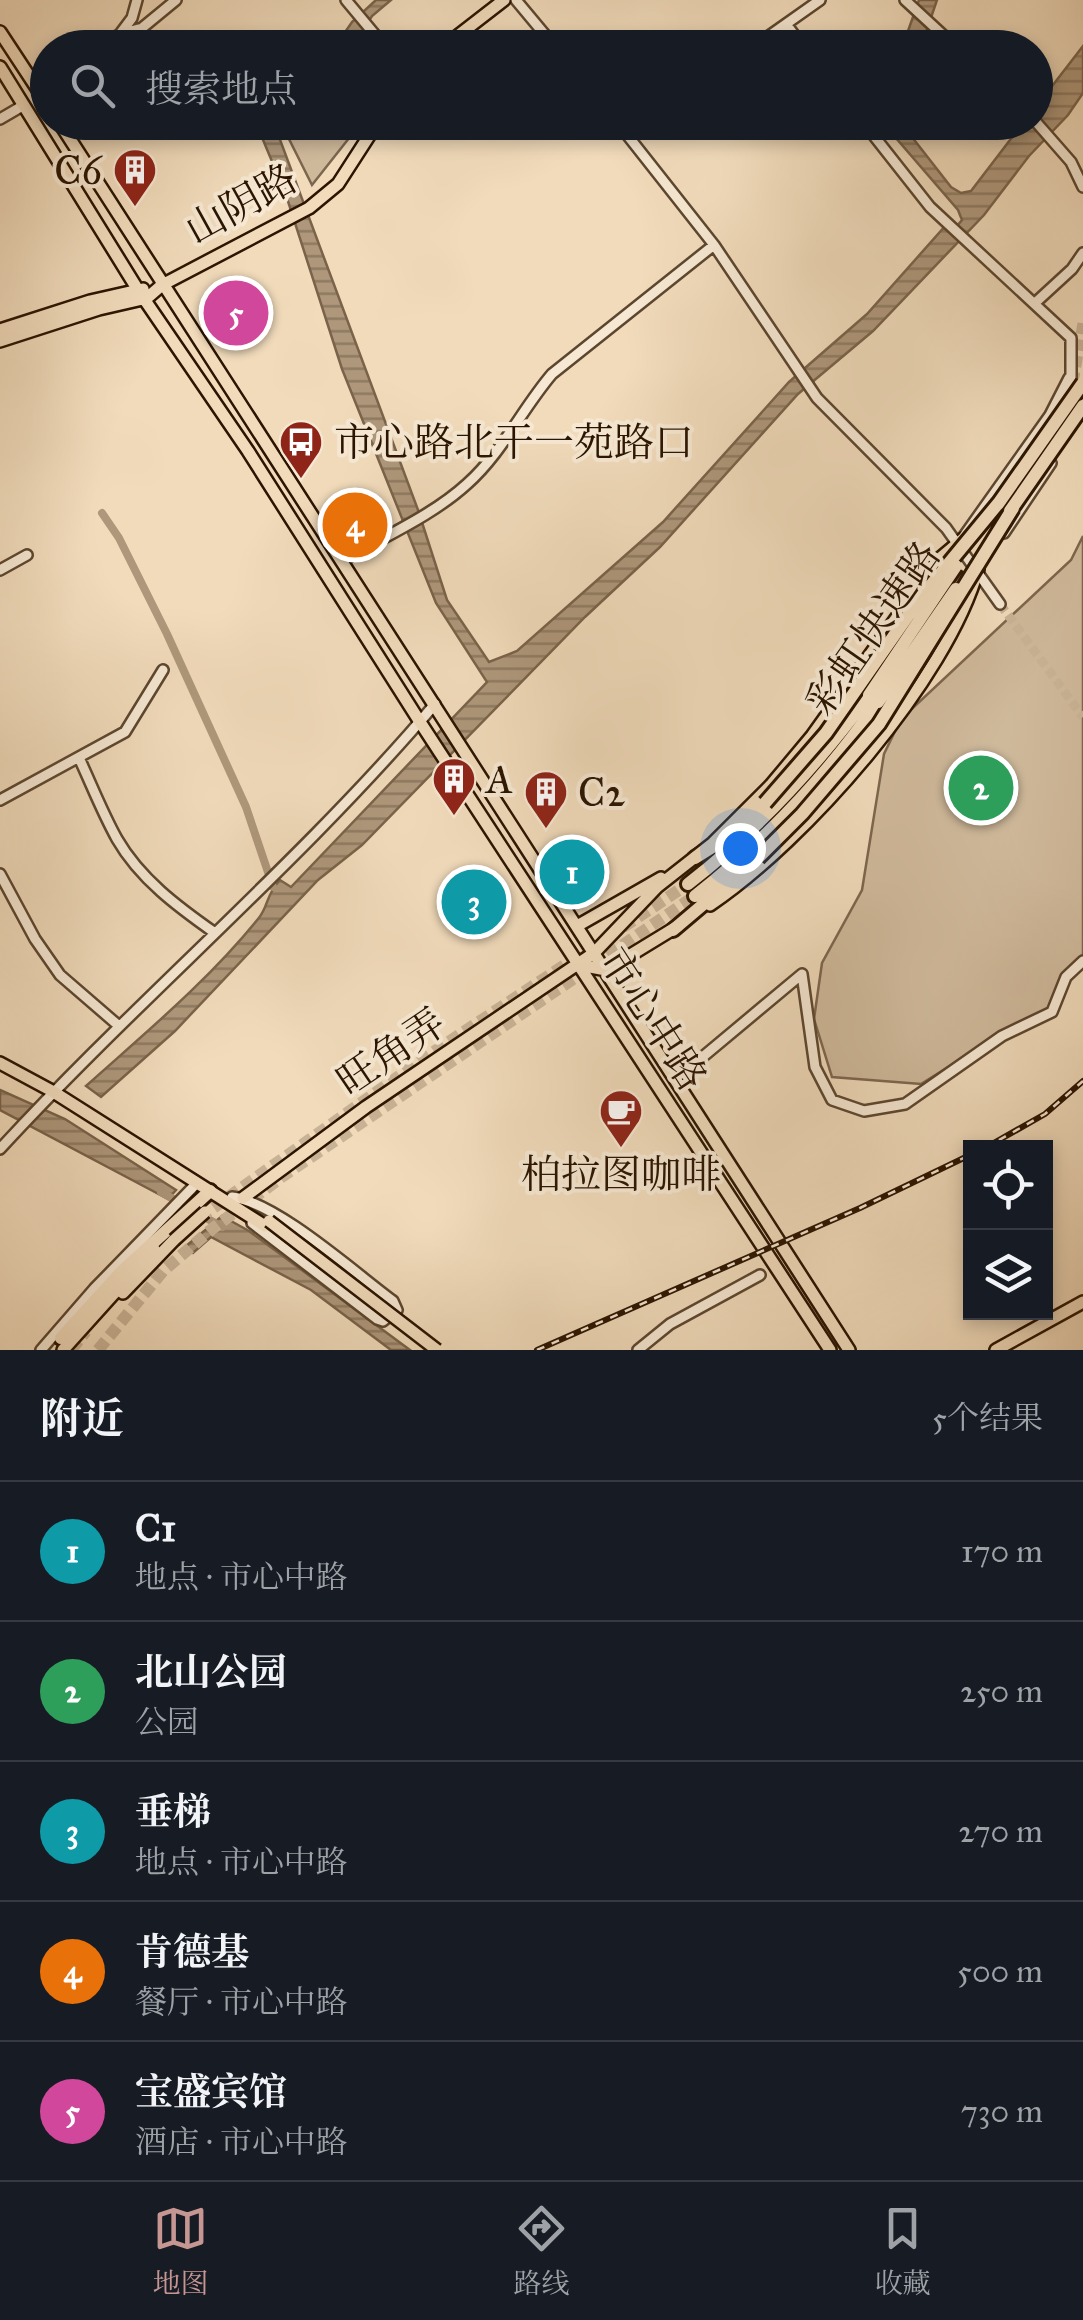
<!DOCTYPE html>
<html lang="zh">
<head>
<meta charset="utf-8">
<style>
  :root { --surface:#171b24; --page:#20242c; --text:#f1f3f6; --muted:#9ea1a6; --line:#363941; --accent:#c59692 }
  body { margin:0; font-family:"IM FELL Great Primer","Noto Serif SC",serif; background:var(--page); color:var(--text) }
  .controls { position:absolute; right:30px; bottom:30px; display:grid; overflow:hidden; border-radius:0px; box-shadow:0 5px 15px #0003 }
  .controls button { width:90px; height:90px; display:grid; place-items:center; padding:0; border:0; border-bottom:2px solid var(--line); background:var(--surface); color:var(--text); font:50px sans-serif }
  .you { position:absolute; left:740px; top:848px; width:35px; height:35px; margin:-25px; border:8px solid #fff; border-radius:50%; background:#1a73e8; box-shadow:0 0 0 15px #1a73e833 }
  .badge { display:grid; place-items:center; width:65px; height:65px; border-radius:50%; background:var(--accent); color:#fff; font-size:32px; font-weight:700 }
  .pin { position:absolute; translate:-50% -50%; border:5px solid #fff; box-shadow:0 2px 10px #0006 }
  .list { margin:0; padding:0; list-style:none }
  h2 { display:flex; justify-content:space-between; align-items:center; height:130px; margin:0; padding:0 40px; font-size:42px }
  h2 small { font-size:32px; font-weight:400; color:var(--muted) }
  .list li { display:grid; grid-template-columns:65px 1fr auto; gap:30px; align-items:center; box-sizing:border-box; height:140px; padding:0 40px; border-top:2px solid var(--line) }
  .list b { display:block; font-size:38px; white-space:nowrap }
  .list p { margin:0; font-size:32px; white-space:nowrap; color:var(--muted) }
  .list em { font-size:32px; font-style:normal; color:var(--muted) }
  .icon { flex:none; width:55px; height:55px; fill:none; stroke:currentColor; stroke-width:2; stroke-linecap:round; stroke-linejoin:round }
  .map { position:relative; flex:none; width:1083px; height:1350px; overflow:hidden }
  .search { position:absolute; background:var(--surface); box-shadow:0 5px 15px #0003; left:30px; right:30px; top:30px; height:110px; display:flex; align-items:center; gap:25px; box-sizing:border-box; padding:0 35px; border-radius:55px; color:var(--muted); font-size:38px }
  .sheet { height:830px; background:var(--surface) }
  nav { display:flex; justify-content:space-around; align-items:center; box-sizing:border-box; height:140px; border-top:2px solid var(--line); background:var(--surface); font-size:28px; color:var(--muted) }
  nav a { display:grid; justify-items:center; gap:5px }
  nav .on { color:var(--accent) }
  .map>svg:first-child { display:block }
</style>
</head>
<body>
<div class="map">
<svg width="1083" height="1350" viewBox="0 0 1083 1350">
  <defs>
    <pattern id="water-rules" width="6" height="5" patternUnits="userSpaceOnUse" patternTransform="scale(2.5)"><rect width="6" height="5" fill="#ae977b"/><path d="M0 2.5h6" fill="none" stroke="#8e7a62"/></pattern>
  </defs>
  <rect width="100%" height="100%" fill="#f1dbbb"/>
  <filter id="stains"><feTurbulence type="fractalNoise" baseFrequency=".002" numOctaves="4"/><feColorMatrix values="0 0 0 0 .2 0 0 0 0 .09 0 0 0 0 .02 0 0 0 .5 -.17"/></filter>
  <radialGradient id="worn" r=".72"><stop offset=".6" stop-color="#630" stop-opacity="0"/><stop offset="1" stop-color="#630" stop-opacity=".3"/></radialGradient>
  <path fill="#cfb99b" stroke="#7d664e" stroke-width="2.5" d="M294 123V122L361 123 312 185 285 131Z
    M1083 536V961L1066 977 1052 1012 980 1047 921 1084 832 1077 814 1019 822 963 862 890 884 754 901 719 1071 560Z"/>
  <path fill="url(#water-rules)" stroke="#7a634a" stroke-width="2.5" d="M376 0H391L372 16 352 47 334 48 352 22Z
    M919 0H937L921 47 902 48Z
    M1083 46V93L1068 115 1029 156 984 215 873 331 798 394 660 547 585 617 362 845 318 880 175 1031 101 1097 86 1086C145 1033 208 981 258 919 269 906 265 896 280 880L291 887 487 682 436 603 342 369 286 195 256 123H283L276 129 418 510 447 600 489 662 517 651 663 522 789 382 867 314 947 224 956 227 962 220 958 210 883 123H901L951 187 961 193 971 191 1023 123 1036 122V107Z
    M0 1090 65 1119 176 1190 168 1199 0 1110Z
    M222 1216 249 1231 410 1350H391L311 1290 211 1237 193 1253 185 1247Z"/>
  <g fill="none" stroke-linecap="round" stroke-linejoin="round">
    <path stroke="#ae977b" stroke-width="8" d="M102 513 119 538 167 634 246 807 273 887
      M161 1192 222 1227"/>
    <path stroke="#c9b396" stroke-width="9" stroke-dasharray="9 4.5" stroke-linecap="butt" d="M1000 604 1083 717"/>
    <path stroke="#c9b396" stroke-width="11" stroke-dasharray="11 5.5" stroke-linecap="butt" d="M1073 383 1083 323"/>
    <path stroke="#c9b396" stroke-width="12" stroke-dasharray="12 6" stroke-linecap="butt" d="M623 927 688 884
      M199 1218 429 1055 598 943
      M71 1350 86 1331
      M98 1350 163 1271 212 1229 283 1176 695 896"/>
    <g stroke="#5c462f" stroke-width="14">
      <path id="minor" d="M346 0 386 48
        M516 0 556 48
        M905 0 957 48
        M786 24 804 48
        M120 34 132 18 137 0
        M99 48 120 34 142 28 176 0
        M752 48 820 0
        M0 119 24 105
        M617 122 714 245 817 398 946 528 1000 604
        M863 122 930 207 1071 338V397
        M1036 122 1071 162 1083 187
        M628 136 646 122
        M1035 303 1072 269 1083 253
        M1004 533 1051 463
        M964 536 1050 415 1069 378
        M342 561C383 537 432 516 467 484 502 453 522 409 552 374L714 245
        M0 570 27 555
        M80 760C92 786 103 814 117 839 140 879 178 907 215 933
        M0 800 125 732 163 670
        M0 874 35 939 60 975 119 1026
        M674 1078 687 1070 802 974 815 1067 832 1100 864 1111 905 1104 1002 1036 1052 1012 1066 977 1083 961
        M0 1149C140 997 301 862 435 704
        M232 1197C276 1202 355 1273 393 1301L397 1310 383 1321 377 1319 252 1223
        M41 1350 94 1289 197 1183
        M638 1350 670 1324 760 1275"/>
    </g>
    <g stroke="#2b1400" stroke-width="16">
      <path id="major" d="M0 32 48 105
        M442 48 504 0
        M0 67 138 290 248 451 420 722 830 1350
        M59 122 849 1350
        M0 330 90 301 143 289
        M0 341 99 309 147 298 162 285 309 208 338 184 378 122
        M710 905C805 841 947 680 978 569
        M577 926 661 878
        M580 965 606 970 678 926
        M0 1063 52 1091 265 1226
        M243 1198 366 1107 594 953 657 887 713 843 771 785 812 736 938 560 963 539
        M123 1293 174 1240
        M63 1350 154 1249
        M996 1350 1083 1302"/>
    </g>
    <g stroke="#2b1400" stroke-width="18">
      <path id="highway" d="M695 858 727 838 765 803
        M688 884C759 829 816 767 869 695
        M695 896C766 840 826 777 878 702
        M673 930 758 858
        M61 1338 121 1272 210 1191"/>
    </g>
    <use href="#minor" stroke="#f6e8d3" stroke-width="9"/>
    <use href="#major" stroke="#f1dbbb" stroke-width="11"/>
    <use href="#highway" stroke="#f1dbbb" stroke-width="12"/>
    <g stroke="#2b1400" stroke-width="6">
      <path id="rail" d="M985 1148 1045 1114 1083 1081
        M537 1350 860 1208 970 1155"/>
    </g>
    <use href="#rail" stroke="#f6e8d3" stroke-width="2.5" stroke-dasharray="8" stroke-linecap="butt"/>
    <g stroke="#2b1400" stroke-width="16" stroke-linecap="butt">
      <path id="major-bridge" d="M269 1221 437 1350
        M174 1240 205 1212"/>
    </g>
    <g stroke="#2b1400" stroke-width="18" stroke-linecap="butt">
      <path id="highway-bridge" d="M998 504 1083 383
        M1010 511 1083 406
        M869 695 956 566
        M878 702 956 589
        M765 803 826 733 921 597 1001 500
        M758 858 802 814 879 724 1013 508"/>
    </g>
    <use href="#major-bridge" stroke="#f1dbbb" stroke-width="11"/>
    <use href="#highway-bridge" stroke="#f1dbbb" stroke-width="12"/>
  </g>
  <defs>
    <g id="building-pin" transform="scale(2.25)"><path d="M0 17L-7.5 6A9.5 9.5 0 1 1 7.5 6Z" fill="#8f2418" stroke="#f6e8d3"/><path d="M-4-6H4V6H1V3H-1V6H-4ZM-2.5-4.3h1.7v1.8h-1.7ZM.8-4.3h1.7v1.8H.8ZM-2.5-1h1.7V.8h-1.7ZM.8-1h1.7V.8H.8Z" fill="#fff"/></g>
    <g id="bus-pin" transform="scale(2.25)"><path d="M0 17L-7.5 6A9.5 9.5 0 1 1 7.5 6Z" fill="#8f2418" stroke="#f6e8d3"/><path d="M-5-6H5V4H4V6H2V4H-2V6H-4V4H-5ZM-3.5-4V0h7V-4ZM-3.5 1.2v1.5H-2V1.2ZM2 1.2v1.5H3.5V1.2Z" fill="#fff"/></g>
    <g id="cafe-pin" transform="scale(2.25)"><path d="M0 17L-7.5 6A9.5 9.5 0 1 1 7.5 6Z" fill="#8f2418" stroke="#f6e8d3"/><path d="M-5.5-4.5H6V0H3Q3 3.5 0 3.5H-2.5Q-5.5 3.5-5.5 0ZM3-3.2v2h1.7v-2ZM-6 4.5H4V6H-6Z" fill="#fff"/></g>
  </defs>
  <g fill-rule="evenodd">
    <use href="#building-pin" x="135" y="170"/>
    <use href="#bus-pin" x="301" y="442"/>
    <use href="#building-pin" x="454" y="779"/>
    <use href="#building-pin" x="546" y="792"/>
    <use href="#cafe-pin" x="621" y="1111"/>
  </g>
  <g text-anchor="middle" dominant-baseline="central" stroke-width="8" stroke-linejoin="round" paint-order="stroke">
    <g font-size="40" fill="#2b1400" stroke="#f6e8d3" text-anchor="start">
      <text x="102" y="170" text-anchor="end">C6</text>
      <text x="334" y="442">市心路北干一苑路口</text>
      <text x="486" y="779">A</text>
      <text x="578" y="792">C2</text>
      <text x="621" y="1174" text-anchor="middle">柏拉图咖啡</text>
    </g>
    <g font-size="40" fill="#2b1400" stroke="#f6e8d3">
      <text transform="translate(241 204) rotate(-29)">山阴路</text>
      <text transform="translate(873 628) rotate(-55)">彩虹快速路</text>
      <text transform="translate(653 1019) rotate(57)">市心中路</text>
      <text transform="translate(391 1052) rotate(-34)">旺角弄</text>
    </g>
  </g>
  <rect width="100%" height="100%" filter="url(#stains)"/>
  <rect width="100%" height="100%" fill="url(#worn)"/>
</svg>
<div class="controls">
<button><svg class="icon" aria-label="locate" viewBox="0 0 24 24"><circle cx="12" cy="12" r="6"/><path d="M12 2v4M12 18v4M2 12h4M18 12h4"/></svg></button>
<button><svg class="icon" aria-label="layers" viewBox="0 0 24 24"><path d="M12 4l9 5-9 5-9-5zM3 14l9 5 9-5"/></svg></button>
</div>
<div class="you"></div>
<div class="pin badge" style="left:572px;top:872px;background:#0f9aa8">1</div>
<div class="pin badge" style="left:981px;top:788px;background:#2e9e5b">2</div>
<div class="pin badge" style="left:474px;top:902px;background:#0f9aa8">3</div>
<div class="pin badge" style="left:355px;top:525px;background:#e8710a">4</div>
<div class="pin badge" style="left:236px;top:313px;background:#d1479c">5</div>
<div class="search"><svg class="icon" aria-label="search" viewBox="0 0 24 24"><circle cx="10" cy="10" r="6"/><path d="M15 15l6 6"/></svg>搜索地点</div>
</div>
<section class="sheet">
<h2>附近<small>5个结果</small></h2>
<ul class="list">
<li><span class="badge" style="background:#0f9aa8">1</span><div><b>C1</b><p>地点 · 市心中路</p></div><em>170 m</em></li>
<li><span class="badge" style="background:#2e9e5b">2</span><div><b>北山公园</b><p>公园</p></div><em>250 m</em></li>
<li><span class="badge" style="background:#0f9aa8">3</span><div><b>垂梯</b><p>地点 · 市心中路</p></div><em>270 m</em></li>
<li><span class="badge" style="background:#e8710a">4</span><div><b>肯德基</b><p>餐厅 · 市心中路</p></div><em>500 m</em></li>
<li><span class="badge" style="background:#d1479c">5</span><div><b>宝盛宾馆</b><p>酒店 · 市心中路</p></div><em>730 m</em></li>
</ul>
</section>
<nav>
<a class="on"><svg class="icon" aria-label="map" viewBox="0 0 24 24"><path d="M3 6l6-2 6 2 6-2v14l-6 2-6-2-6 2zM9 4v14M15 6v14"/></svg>地图</a>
<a><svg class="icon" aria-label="directions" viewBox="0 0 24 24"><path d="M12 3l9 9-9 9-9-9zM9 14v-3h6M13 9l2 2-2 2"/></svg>路线</a>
<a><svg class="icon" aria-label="saved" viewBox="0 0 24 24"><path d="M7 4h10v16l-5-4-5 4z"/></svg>收藏</a>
</nav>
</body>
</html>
